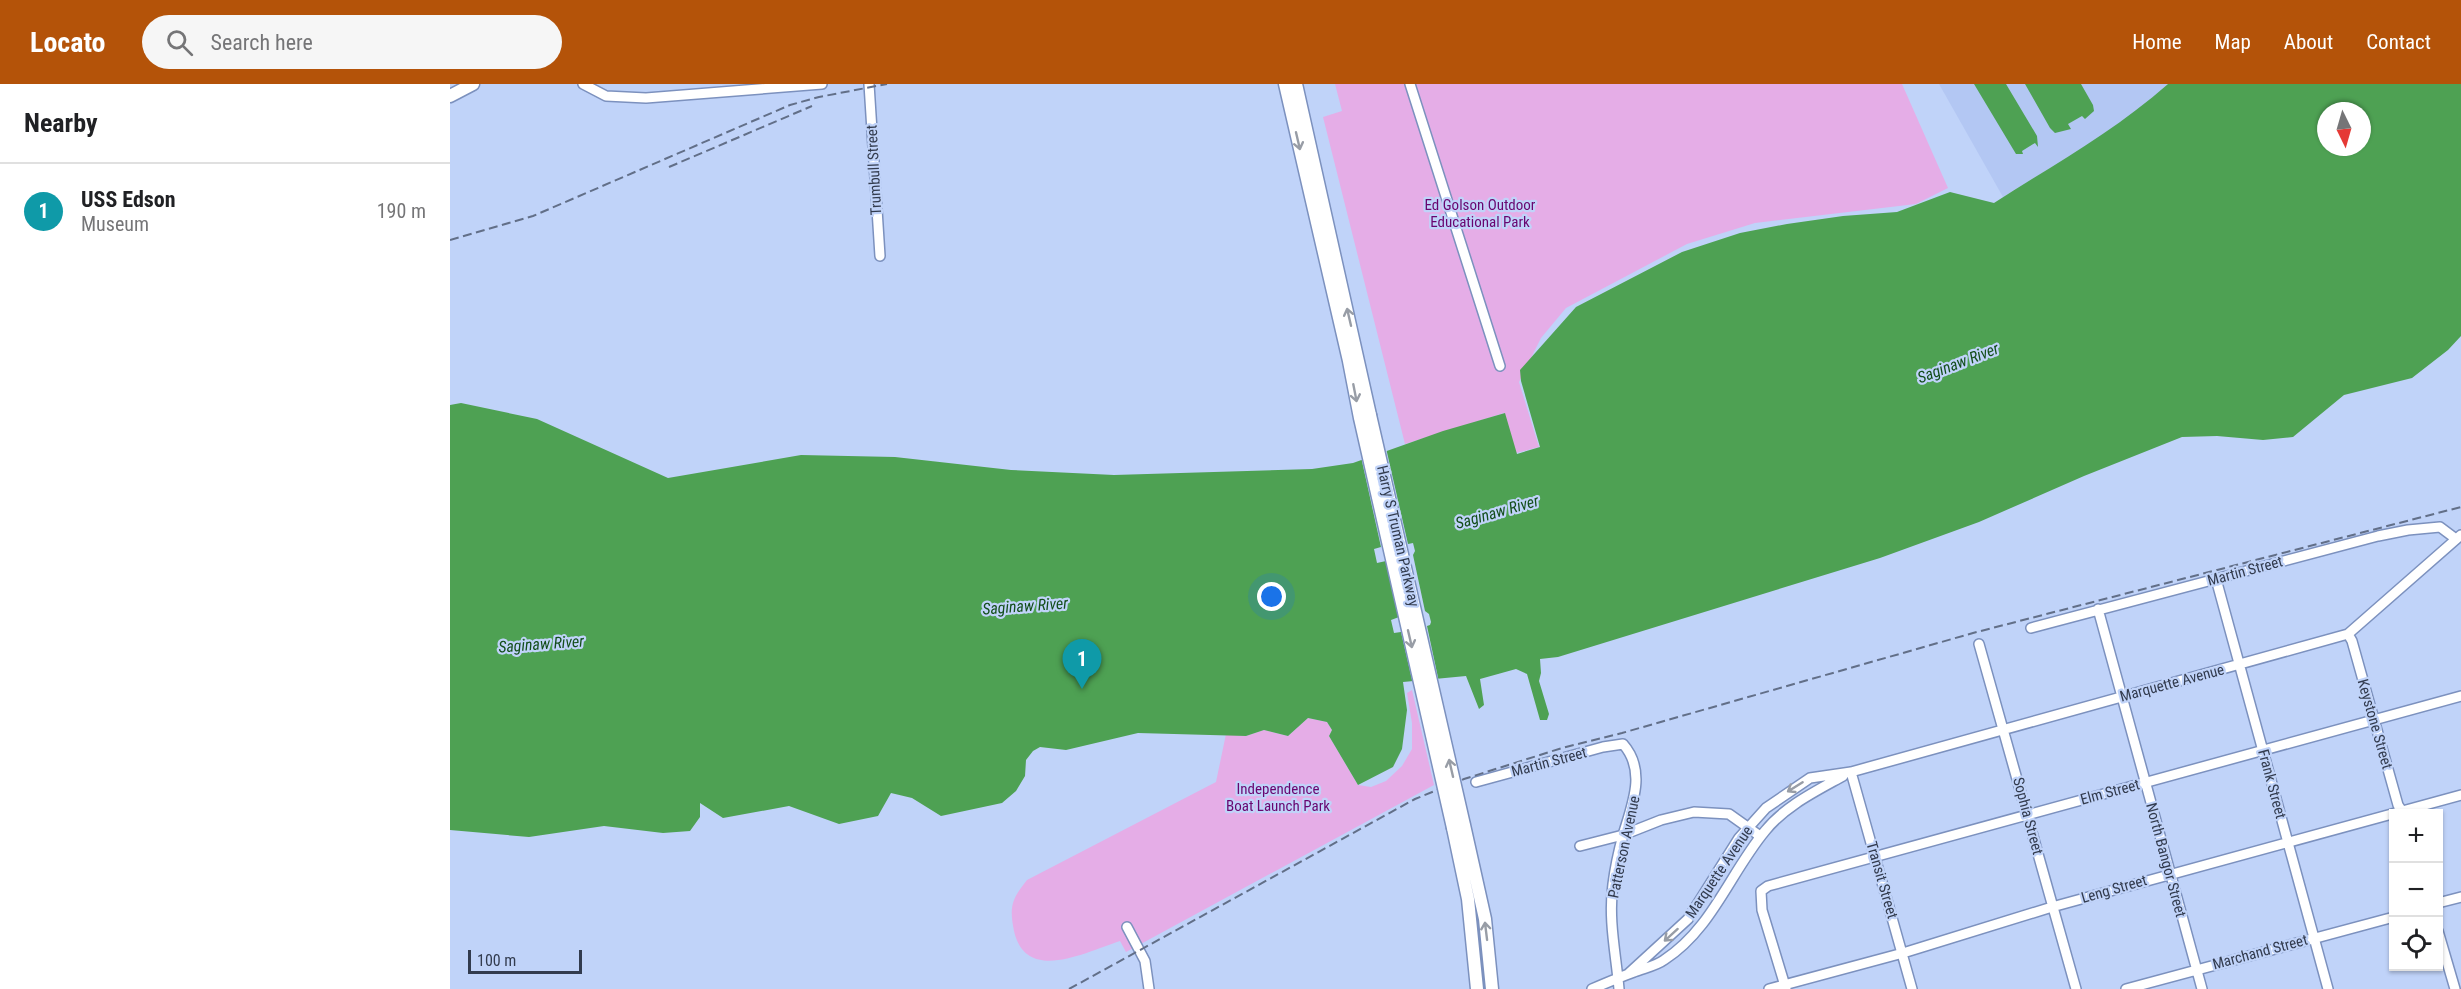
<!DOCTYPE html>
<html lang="en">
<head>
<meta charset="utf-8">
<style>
  :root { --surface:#fff; --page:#f6f6f6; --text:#202124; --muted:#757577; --line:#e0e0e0; --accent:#b45309 }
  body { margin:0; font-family:"Roboto Condensed",sans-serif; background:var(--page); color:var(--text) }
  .controls { position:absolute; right:18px; bottom:18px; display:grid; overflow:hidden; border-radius:0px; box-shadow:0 2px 4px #0004 }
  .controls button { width:54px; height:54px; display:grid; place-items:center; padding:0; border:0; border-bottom:2px solid var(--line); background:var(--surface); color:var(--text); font:30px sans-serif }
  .compass { position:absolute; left:1867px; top:18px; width:54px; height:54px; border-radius:50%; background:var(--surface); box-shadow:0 2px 4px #0004; rotate:175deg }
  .scale { position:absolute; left:18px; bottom:15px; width:114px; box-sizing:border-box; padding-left:6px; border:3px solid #323b4e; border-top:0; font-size:16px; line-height:21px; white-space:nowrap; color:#323b4e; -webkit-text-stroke:4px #c0d3f9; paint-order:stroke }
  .you { position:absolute; left:822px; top:513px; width:21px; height:21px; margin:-15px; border:4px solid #fff; border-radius:50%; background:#1a73e8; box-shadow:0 0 0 9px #1a73e833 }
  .badge { display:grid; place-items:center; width:39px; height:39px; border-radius:50%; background:var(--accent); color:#fff; font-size:20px; font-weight:700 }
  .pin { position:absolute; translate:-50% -50px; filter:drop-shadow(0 2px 3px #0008) }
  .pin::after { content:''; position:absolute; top:32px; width:21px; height:18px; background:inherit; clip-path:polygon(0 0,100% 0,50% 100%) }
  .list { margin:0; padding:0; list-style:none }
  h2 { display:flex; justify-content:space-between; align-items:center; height:78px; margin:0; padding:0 24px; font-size:26px }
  h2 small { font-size:20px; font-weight:400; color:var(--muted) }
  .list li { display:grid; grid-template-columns:39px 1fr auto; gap:18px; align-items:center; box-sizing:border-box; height:96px; padding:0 24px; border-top:2px solid var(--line) }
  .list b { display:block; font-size:22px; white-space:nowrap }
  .list p { margin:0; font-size:20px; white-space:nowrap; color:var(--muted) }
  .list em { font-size:20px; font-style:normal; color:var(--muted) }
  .icon { flex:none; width:33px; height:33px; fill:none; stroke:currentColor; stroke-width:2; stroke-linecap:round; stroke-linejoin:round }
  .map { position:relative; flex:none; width:2011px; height:905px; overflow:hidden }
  header { display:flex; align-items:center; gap:36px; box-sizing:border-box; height:84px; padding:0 30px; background:var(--accent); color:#fff }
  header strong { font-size:28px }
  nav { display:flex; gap:33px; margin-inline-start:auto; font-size:21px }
  .search { width:420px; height:54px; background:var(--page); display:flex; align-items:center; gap:15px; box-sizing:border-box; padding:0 21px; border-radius:33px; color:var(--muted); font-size:22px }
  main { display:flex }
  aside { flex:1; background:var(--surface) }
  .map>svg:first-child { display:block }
</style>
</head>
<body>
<header>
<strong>Locato</strong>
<div class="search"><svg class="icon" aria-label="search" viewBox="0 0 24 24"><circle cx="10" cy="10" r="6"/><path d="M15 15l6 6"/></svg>Search here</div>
<nav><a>Home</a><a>Map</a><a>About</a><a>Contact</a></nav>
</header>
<main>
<aside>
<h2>Nearby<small></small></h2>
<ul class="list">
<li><span class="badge" style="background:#0f9aa8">1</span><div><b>USS Edson</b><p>Museum</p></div><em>190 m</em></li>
</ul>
</aside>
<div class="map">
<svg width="2011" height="905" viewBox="0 0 2011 905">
  <rect width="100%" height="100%" fill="#c0d3f9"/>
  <path fill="#b3c7f3" d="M1489 0H1718L1685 29 1652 52 1553 113Z"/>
  <path fill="#e5ade7" d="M885 0H1452L1498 104 1466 120 1305 139 1237 160 1116 224 1091 254 1069 298 1089 363 1066 369 1054 329 955 360 873 33 892 27Z
    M962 606 984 701 676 868 670 857C636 868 576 900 564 847 559 822 562 815 577 796L766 698 776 650 796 652 814 646 838 652 858 634 877 638 882 646 879 652 908 701 921 703 936 697 952 682 962 665V639L957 609Z"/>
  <path fill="#4ea153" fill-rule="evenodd" d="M1524 0H1556L1587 52 1588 63 1585 59 1572 67 1573 70H1566Z
    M1575 0H1631L1643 21 1644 27 1635 35 1632 32 1618 40 1621 45 1605 49 1600 44Z
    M1718 0H2011V252L1998 266 1962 294 1894 311 1843 353 1813 356 1767 352 1732 353 1634 392 1529 438 1430 474 1108 573 1090 575 1091 589 1089 597 1099 630 1097 636H1090L1077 590 1066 585 1030 595 1034 621 1029 625 1016 592 953 598 957 626 952 665 943 683 908 701 879 652 882 646 877 638 858 634 838 652 814 646 796 652 688 649 616 666 590 663 583 667 576 676 575 692 566 707 552 719 491 732 462 714 441 709 428 732 389 740 339 722 273 734 250 719V733L240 747 213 749 154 742 79 753 0 746V321L11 319 87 335 218 394 351 371 445 373 561 386 664 391 862 385 903 379 993 347 1055 329 1067 370 1090 363 1071 297 1070 286 1126 223 1232 168 1290 149 1337 140 1393 132 1447 128 1500 108 1544 119C1603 81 1665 47 1718 0ZM1876 27H1912V63H1876Z"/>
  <path fill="#c0d3f9" d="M936 364 958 460 963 459 965 467 963 471 975 527 979 530 981 538 980 541 977 542 989 598 963 600 951 548 944 549 941 536 949 533 936 477 927 479 924 465 931 463 911 373Z"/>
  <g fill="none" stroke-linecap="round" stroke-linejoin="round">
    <g stroke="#7c91be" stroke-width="12">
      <path id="street" d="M133 0 156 12 196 14 372 0
        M419 0 430 172
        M960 0 1050 282
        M1766 495 1878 905
        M1648 525 1752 905
        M1581 544 1928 452 1958 446 1990 443 2006 455
        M1898 550 1902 557 1948 721 1954 730
        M1529 560 1626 905
        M1401 688 1462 905
        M1026 698 1153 663 1173 660C1197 687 1182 721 1173 751 1169 766 1165 784 1163 800 1158 836 1166 870 1169 905
        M1130 762 1173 751 1211 736 1244 728 1279 730 1310 752
        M1988 819 2011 813
        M677 843 695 877 699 905
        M1988 847 2005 905
        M1178 890 1238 835 1289 754 1316 724 1360 694 1401 688 1898 550 2011 451
        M1142 905C1156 899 1170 893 1184 888 1194 884 1206 882 1214 876 1262 845 1280 789 1315 747 1335 722 1366 707 1393 692
        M1319 905 1453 869 1602 823 2011 711
        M1336 905 1312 826 1311 807 1318 802 2011 612
        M1676 905 1944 833"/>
    </g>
    <g stroke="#7c91be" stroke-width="15">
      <path id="secondary" d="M835 0 899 277 910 334
        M846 0 920 331
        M0 12 23 0
        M1014 741 1035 835 1042 905
        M1003 744 1018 815 1027 905"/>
    </g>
    <use href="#street" stroke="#fff" stroke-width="9"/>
    <use href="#secondary" stroke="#fff" stroke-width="12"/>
    <path stroke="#626f88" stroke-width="2" stroke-dasharray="9 4.5" stroke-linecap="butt" d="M219 83 362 22
      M0 156 83 132 340 21 369 13 437 0
      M619 905 965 715 1014 695 1112 664 1172 649 1523 549 2011 423"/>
    <g stroke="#7c91be" stroke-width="15" stroke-linecap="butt">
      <path id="secondary-bridge" d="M920 331 1014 741
        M910 334 1003 744"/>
    </g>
    <use href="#secondary-bridge" stroke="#fff" stroke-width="12"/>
  </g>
  <defs><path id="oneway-shaft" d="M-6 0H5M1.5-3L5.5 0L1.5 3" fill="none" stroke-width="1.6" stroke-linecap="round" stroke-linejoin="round" transform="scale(1.5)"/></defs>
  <g stroke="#989da6">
    <use href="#oneway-shaft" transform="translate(848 57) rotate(77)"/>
    <use href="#oneway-shaft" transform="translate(899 233) rotate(-103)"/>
    <use href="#oneway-shaft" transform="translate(905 309) rotate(79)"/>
    <use href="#oneway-shaft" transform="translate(960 555) rotate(77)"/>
    <use href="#oneway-shaft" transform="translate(1001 684) rotate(-103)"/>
    <use href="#oneway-shaft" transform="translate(1345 703) rotate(148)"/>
    <use href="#oneway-shaft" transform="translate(1036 847) rotate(-97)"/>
    <use href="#oneway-shaft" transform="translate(1221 851) rotate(138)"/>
  </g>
  <g text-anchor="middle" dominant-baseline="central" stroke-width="4.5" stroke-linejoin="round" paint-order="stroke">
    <g font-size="15" fill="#323b4e" stroke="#c0d3f9">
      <text transform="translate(424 86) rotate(-93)">Trumbull Street</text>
      <text transform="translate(948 452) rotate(77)">Harry S Truman Parkway</text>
      <text transform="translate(1795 487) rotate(-15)">Martin Street</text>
      <text transform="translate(1722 599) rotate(-15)">Marquette Avenue</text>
      <text transform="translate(1925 640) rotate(74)">Keystone Street</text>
      <text transform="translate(1099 678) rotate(-15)">Martin Street</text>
      <text transform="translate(1822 700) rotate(75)">Frank Street</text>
      <text transform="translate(1660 708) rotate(-15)">Elm Street</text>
      <text transform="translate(1578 732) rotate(75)">Sophia Street</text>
      <text transform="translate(1174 763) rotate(-78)">Patterson Avenue</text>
      <text transform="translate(1716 776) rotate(75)">North Bangor Street</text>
      <text transform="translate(1269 788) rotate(-56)">Marquette Avenue</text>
      <text transform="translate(1432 796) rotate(74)">Transit Street</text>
      <text transform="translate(1664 805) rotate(-16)">Leng Street</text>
      <text transform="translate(1810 868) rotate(-15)">Marchand Street</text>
    </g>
    <g font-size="15" fill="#69056f" stroke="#c0d3f9">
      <text x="1030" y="121">Ed Golson Outdoor<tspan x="1030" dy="17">Educational Park</tspan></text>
      <text x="828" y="705">Independence<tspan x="828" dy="17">Boat Launch Park</tspan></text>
    </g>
    <g font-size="16" font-style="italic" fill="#134e1a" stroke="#c0d3f9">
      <text transform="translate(1508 279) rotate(-21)">Saginaw River</text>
      <text transform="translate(1047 428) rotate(-16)">Saginaw River</text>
      <text transform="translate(575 522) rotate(-4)">Saginaw River</text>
      <text transform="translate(91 560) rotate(-4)">Saginaw River</text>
    </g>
  </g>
</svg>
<div class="controls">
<button>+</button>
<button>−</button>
<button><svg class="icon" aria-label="locate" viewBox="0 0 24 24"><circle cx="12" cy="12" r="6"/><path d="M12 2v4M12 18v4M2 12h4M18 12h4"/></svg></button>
</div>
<svg class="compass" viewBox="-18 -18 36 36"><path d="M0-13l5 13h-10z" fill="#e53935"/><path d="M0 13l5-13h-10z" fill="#757577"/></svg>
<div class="scale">100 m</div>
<div class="you"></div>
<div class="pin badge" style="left:632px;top:605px;background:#0f9aa8">1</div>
</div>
</main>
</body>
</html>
